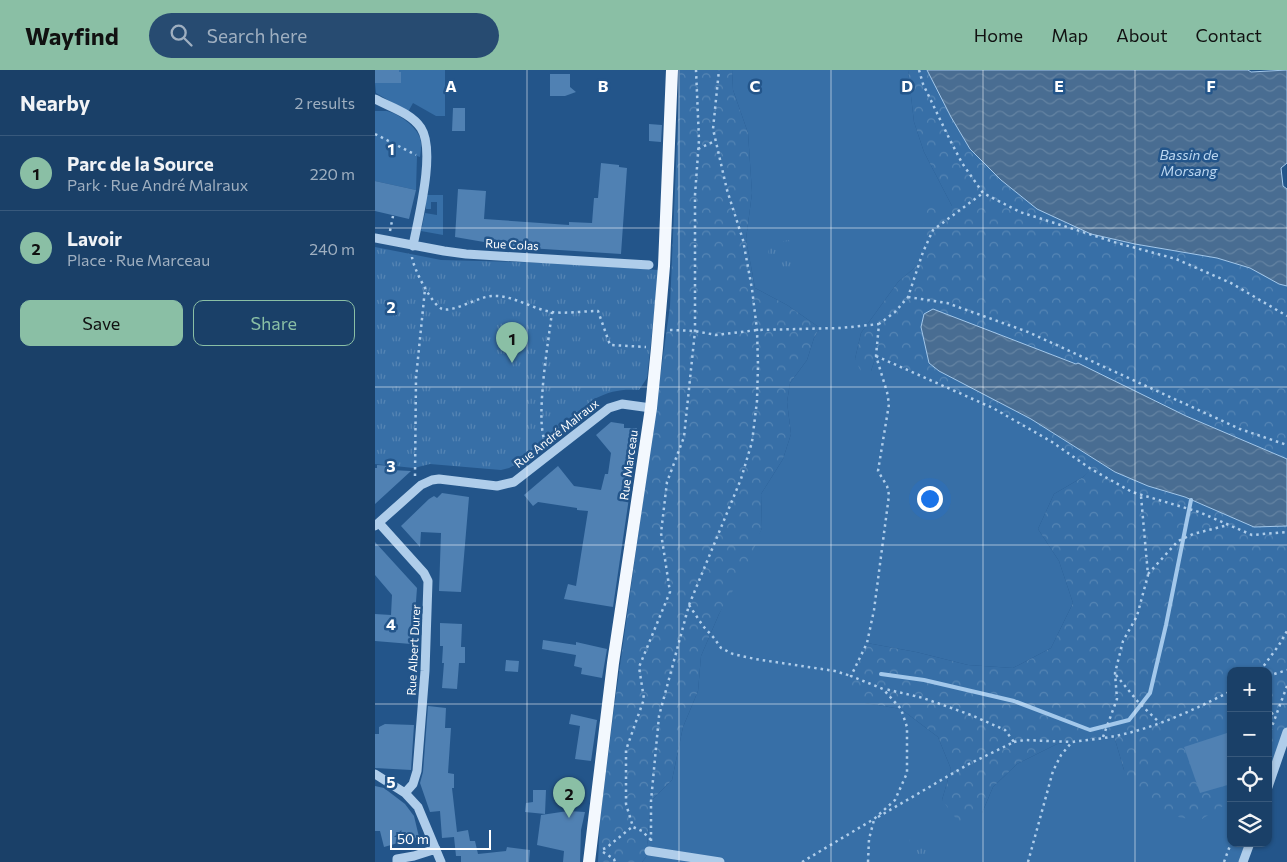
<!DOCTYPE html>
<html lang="en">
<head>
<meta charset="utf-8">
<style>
  :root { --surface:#1a4068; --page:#274b71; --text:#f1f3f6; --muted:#9fafc0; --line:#38597c; --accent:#8abfa5 }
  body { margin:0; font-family:Commissioner,sans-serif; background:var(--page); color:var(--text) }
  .controls { position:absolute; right:15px; bottom:15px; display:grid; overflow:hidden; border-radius:10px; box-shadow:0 1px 4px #0004 }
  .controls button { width:45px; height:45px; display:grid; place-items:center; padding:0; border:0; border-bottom:1px solid var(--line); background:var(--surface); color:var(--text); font:25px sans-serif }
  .scale { position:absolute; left:15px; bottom:12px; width:101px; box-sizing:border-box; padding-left:5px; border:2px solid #fff; border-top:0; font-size:14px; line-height:18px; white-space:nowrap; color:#fff; -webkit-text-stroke:4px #23558a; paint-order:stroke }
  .you { position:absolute; left:554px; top:428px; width:18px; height:18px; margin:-12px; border:4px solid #fff; border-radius:50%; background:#1a73e8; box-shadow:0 0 0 8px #1a73e833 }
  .badge { display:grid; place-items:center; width:32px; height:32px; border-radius:50%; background:var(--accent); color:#111; font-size:16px; font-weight:700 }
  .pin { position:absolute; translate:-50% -41px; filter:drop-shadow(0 1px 2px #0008) }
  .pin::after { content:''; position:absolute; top:26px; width:18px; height:15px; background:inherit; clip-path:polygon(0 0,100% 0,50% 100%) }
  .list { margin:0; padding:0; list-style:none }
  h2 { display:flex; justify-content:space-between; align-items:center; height:65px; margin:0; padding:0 20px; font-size:21px }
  h2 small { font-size:16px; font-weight:400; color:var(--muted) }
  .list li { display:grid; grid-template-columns:32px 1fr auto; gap:15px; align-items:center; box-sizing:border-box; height:75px; padding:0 20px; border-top:1px solid var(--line) }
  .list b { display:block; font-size:19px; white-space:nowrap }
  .list p { margin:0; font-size:16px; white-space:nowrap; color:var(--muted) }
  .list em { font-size:16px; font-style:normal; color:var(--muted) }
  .actions { display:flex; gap:10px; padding:15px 20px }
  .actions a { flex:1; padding:11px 0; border:1px solid var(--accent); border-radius:10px; text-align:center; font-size:18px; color:var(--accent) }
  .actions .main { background:var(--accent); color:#111 }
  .icon { flex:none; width:28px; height:28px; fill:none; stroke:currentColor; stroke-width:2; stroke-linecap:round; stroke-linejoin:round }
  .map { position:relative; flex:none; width:912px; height:792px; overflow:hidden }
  header { display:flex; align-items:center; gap:30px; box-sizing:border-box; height:70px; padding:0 25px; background:var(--accent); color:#111 }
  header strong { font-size:24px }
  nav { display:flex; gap:28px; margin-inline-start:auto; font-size:18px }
  .search { width:350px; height:45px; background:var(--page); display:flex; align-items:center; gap:12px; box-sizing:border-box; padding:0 18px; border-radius:28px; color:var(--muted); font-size:19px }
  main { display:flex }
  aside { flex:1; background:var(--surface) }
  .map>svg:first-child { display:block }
</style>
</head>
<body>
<header>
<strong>Wayfind</strong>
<div class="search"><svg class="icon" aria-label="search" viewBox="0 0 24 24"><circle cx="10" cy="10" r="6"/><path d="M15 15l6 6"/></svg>Search here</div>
<nav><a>Home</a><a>Map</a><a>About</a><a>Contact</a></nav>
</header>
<main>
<aside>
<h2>Nearby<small>2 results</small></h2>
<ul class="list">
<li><span class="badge">1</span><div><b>Parc de la Source</b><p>Park · Rue André Malraux</p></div><em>220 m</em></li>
<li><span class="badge">2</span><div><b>Lavoir</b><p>Place · Rue Marceau</p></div><em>240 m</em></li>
</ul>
<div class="actions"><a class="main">Save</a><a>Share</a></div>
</aside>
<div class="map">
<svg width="912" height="792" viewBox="0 0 912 792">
  <defs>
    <pattern id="forest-crowns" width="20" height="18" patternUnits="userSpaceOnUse" patternTransform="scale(1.25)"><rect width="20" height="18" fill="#376fa7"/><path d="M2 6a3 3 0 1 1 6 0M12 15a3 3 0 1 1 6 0" fill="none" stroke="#5585b4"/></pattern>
    <pattern id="park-tufts" width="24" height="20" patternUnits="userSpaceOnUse" patternTransform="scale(1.25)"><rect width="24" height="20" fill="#376fa7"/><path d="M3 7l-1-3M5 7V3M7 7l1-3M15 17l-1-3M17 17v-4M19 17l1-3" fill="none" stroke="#5585b4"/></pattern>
    <pattern id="water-waves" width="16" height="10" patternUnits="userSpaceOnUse" patternTransform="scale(1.25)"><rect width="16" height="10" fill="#496d92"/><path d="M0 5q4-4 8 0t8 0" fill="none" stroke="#6483a2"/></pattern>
  </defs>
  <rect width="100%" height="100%" fill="#23558a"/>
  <path fill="#376fa7" d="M24 0H70V46H61L38 33 33 42 1 23 0 13H26V3L24 2Z
    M357 0H533L539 52 549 82 577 136 549 169 548 182 544 194 523 212 486 263 480 289 496 301 501 286 618 338 677 372 716 399 708 407 679 424 663 459 684 491 698 533 676 578 638 598 593 595 541 582 492 573 490 633 526 639 563 667 576 699 567 730 607 743 618 717 642 694 682 674 739 666 749 700 856 731V773H875L868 792H267L271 787 276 731 297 710 308 657 323 621 326 586 344 544 387 458 386 424 408 389 416 364 412 332 415 313 432 290 439 268 445 258 412 235 380 218 371 169 377 123 373 63 358 20Z
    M0 41C4 41 8 41 12 41 24 44 41 56 45 68 47 74 46 81 45 87L42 86 41 120 0 111Z
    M51 125H68V165L46 161 50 143 62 145V132H56V139H51Z"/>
  <path fill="url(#forest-crowns)" d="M305 0H357L358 20 373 63 377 123 371 169 380 218 412 235 445 258 439 268 432 290 415 313 412 332 416 364 408 389 386 424 387 458 372 497 344 544 326 586 323 621 308 657 297 710 276 731 271 787 267 792H223L225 750 238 646 295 236Z
    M533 0H552L576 47 595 79 716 164 760 174 842 188 875 198 904 214 912 216V389L811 346 702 294 558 240 546 257 554 293 564 301 656 349 740 402 773 416 810 427 879 457 912 456V662L893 717V601H856V731L827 749 806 748 768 732 749 700 739 666 682 674 642 694 618 717 607 743 586 755 567 730 576 699 563 667 526 639 490 633 466 618 492 573 541 582 593 595 638 598 676 578 698 533 684 491 663 459 679 424 708 407 715 399 677 372 618 338 501 286 496 301 488 306 480 289 486 263 523 212 544 194 548 182V134L577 136 549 82 539 52Z"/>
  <path fill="url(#park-tufts)" d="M414 170 420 200 398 204 392 175Z
    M0 177 66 190 178 193 284 200 272 308 264 320C245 319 236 321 219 329L143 393 134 398 126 400 55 394 39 398 0 394Z
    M535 769 556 772 553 792H532Z"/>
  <path fill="url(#water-waves)" stroke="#a3c8eb" d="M552 0H873L876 2 912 0V93L906 98 908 116 912 119V216L904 214 875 198 842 188 760 174 716 164 662 139 626 110 595 79 576 47Z
    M558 239 701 294 703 293 811 346 912 389V456L879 457 810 427 773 416 740 402 656 349 564 301 554 293 546 257 549 244Z"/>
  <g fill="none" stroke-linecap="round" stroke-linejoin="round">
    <path stroke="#a3c8eb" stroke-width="4" d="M506 604 549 610 639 631 715 660 754 650 775 623 791 555 816 430"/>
  </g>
  <path fill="#5081b3" d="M0 0H24V2H26V13H0Z
    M175 4H195V17L201 22 190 26H175Z
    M78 38H90V61H77Z
    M274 54 287 55 286 72 274 71Z
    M226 93 244 95V97L252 98 246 184 138 177 80 167 83 119 111 121 109 149 194 155V152L217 153 219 128H223Z
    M0 111 41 120 34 149 0 141Z
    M236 352 249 354V358H262L260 372 263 373 257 412 251 416 255 421 238 537 189 529 193 514 201 516 213 441 202 440V438L163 432 158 436 149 425 183 396 199 416 226 420 230 404H233L236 383 221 365Z
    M2 395 16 396V400L36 401 0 434V398H2Z
    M67 423 94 427 86 522 64 521 66 463 46 462 45 477 26 456 54 429 59 426 62 428Z
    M0 472 42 518 38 572 36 571V574L0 571V544L16 545 17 525 0 505Z
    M65 553 87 554 86 577H90V593H84L82 619 67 618 69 593H67L68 576H65Z
    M168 570 201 575V572L232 579 227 608 206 604 207 598 199 596 201 585 167 579Z
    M131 590 144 591 143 602 130 601Z
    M53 636 71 638 70 658H76L73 703 79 704V718H77L82 762 93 760 95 771H100L103 784 131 781 132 777 155 780 154 792H86V786H81L79 767 67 768 65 741 55 742 45 713 48 702Z
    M196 644 222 650 216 691 200 689 205 656 194 654Z
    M10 654 39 655 36 700 0 698V664H4V657Z
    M852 663 856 673V714L825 723 809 677Z
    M0 716 9 718 30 734 39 746 44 767 9 777 5 761H0Z
    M158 720H171L170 744 150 742 151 733 158 732Z
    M193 741 210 742 206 760 205 792H188L189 781 162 775 166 745Z"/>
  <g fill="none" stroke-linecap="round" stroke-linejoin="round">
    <path stroke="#afcdea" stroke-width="2.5" stroke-dasharray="2.5 4" stroke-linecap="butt" d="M544 0 548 14 574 68 587 93 608 123 645 142 739 172 801 189 856 213 912 246
      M0 64 41 85
      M323 79 340 71
      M15 161 18 146
      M37 187C38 198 57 235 67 239 78 243 104 226 118 226 138 225 157 239 177 242 191 244 208 241 223 241L235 275 271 277
      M533 227 572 233 653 262 865 359 912 375
      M295 260 320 261 341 265 382 260 466 258 504 254
      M501 286 618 338 677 372 716 399 757 422 824 442 877 465 912 462
      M171 373C159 354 174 268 177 242
      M40 406 41 308 50 219
      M773 504 803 471 818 464 853 455
      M314 535 328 556 339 568 346 578 358 584 380 589 460 601 476 606
      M885 601 904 575 912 561
      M741 605 764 633 785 653
      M893 606 912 600
      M893 637 900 648
      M728 667 742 629 740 603 748 571 762 546 773 505 766 426
      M893 667 912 616
      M639 672 650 670 697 672
      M503 747 592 695 639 672 630 660 596 645 548 628 510 619
      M276 770 267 761 258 757 251 734V680L269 629 264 597 295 522 286 463 292 412 309 367 320 261V125L324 70 321 0
      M276 771V731L284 646 314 535 366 409 377 372 382 331 383 295 382 260 377 219 368 170 352 120 338 59 344 0
      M228 779 231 778 257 757
      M228 782 239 789 240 792
      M427 792 499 749 520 730 532 703V657L526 639 508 619 476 606 492 573 499 540 514 425 512 416 503 401 514 334 512 322 501 286 504 254 520 242 533 227 548 182 558 160 608 123
      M493 792 494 769 499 750
      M653 792 678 701 686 685 697 672C711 670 726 669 740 666 780 658 819 640 856 621
      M849 792 856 773"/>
    <path stroke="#afcdea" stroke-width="9" d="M0 29C15 37 36 43 46 58 61 81 43 149 38 176
      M0 168 69 181 91 184 274 195
      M4 453 49 503 53 511 50 601 42 701 38 714 30 723
      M0 456 46 415 57 410 64 409 122 416 139 412 234 338 247 334 276 338
      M0 704 30 723 43 737 66 792
      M893 717 912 662
      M274 781 345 792
      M22 792V789L39 786 61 779
      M868 792 875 773"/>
    <path stroke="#f3f8fe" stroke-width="12" d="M214 792 238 593 276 338 282 278 289 196 297 0"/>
  </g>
  <path fill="none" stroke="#fff" stroke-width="1" stroke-opacity="0.55" d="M152 0V792M304 0V792M456 0V792M608 0V792M760 0V792M0 158H912M0 317H912M0 475H912M0 634H856M893 634H912"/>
  <g text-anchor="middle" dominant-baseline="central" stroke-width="5" stroke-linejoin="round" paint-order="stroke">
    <g font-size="12" fill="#fff" stroke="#23558a">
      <text transform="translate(137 174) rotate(3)">Rue Colas</text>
      <text transform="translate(181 363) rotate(-38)">Rue André Malraux</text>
      <text transform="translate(253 395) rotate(-82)">Rue Marceau</text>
      <text transform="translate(38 580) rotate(-87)">Rue Albert Durer</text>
    </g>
    <g font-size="14" font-style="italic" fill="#bbd7f1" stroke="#23558a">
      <text x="814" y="84">Bassin de<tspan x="814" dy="16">Morsang</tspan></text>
    </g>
  </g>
  <g font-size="16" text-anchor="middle" font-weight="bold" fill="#fff" stroke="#23558a" stroke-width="5" stroke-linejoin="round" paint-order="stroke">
    <text x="76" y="22">A</text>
    <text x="228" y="22">B</text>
    <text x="380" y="22">C</text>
    <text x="532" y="22">D</text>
    <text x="684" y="22">E</text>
    <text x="836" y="22">F</text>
    <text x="16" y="85">1</text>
    <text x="16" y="243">2</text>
    <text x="16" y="402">3</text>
    <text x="16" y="560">4</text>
    <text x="16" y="718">5</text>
  </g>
</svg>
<div class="controls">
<button>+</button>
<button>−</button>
<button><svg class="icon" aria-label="locate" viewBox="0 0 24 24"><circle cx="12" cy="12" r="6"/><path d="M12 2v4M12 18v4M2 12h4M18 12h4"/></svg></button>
<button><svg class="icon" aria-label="layers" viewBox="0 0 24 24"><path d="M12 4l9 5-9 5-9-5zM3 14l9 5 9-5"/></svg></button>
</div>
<div class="scale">50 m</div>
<div class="you"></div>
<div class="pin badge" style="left:137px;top:293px">1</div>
<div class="pin badge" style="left:194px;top:748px">2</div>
</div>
</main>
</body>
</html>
